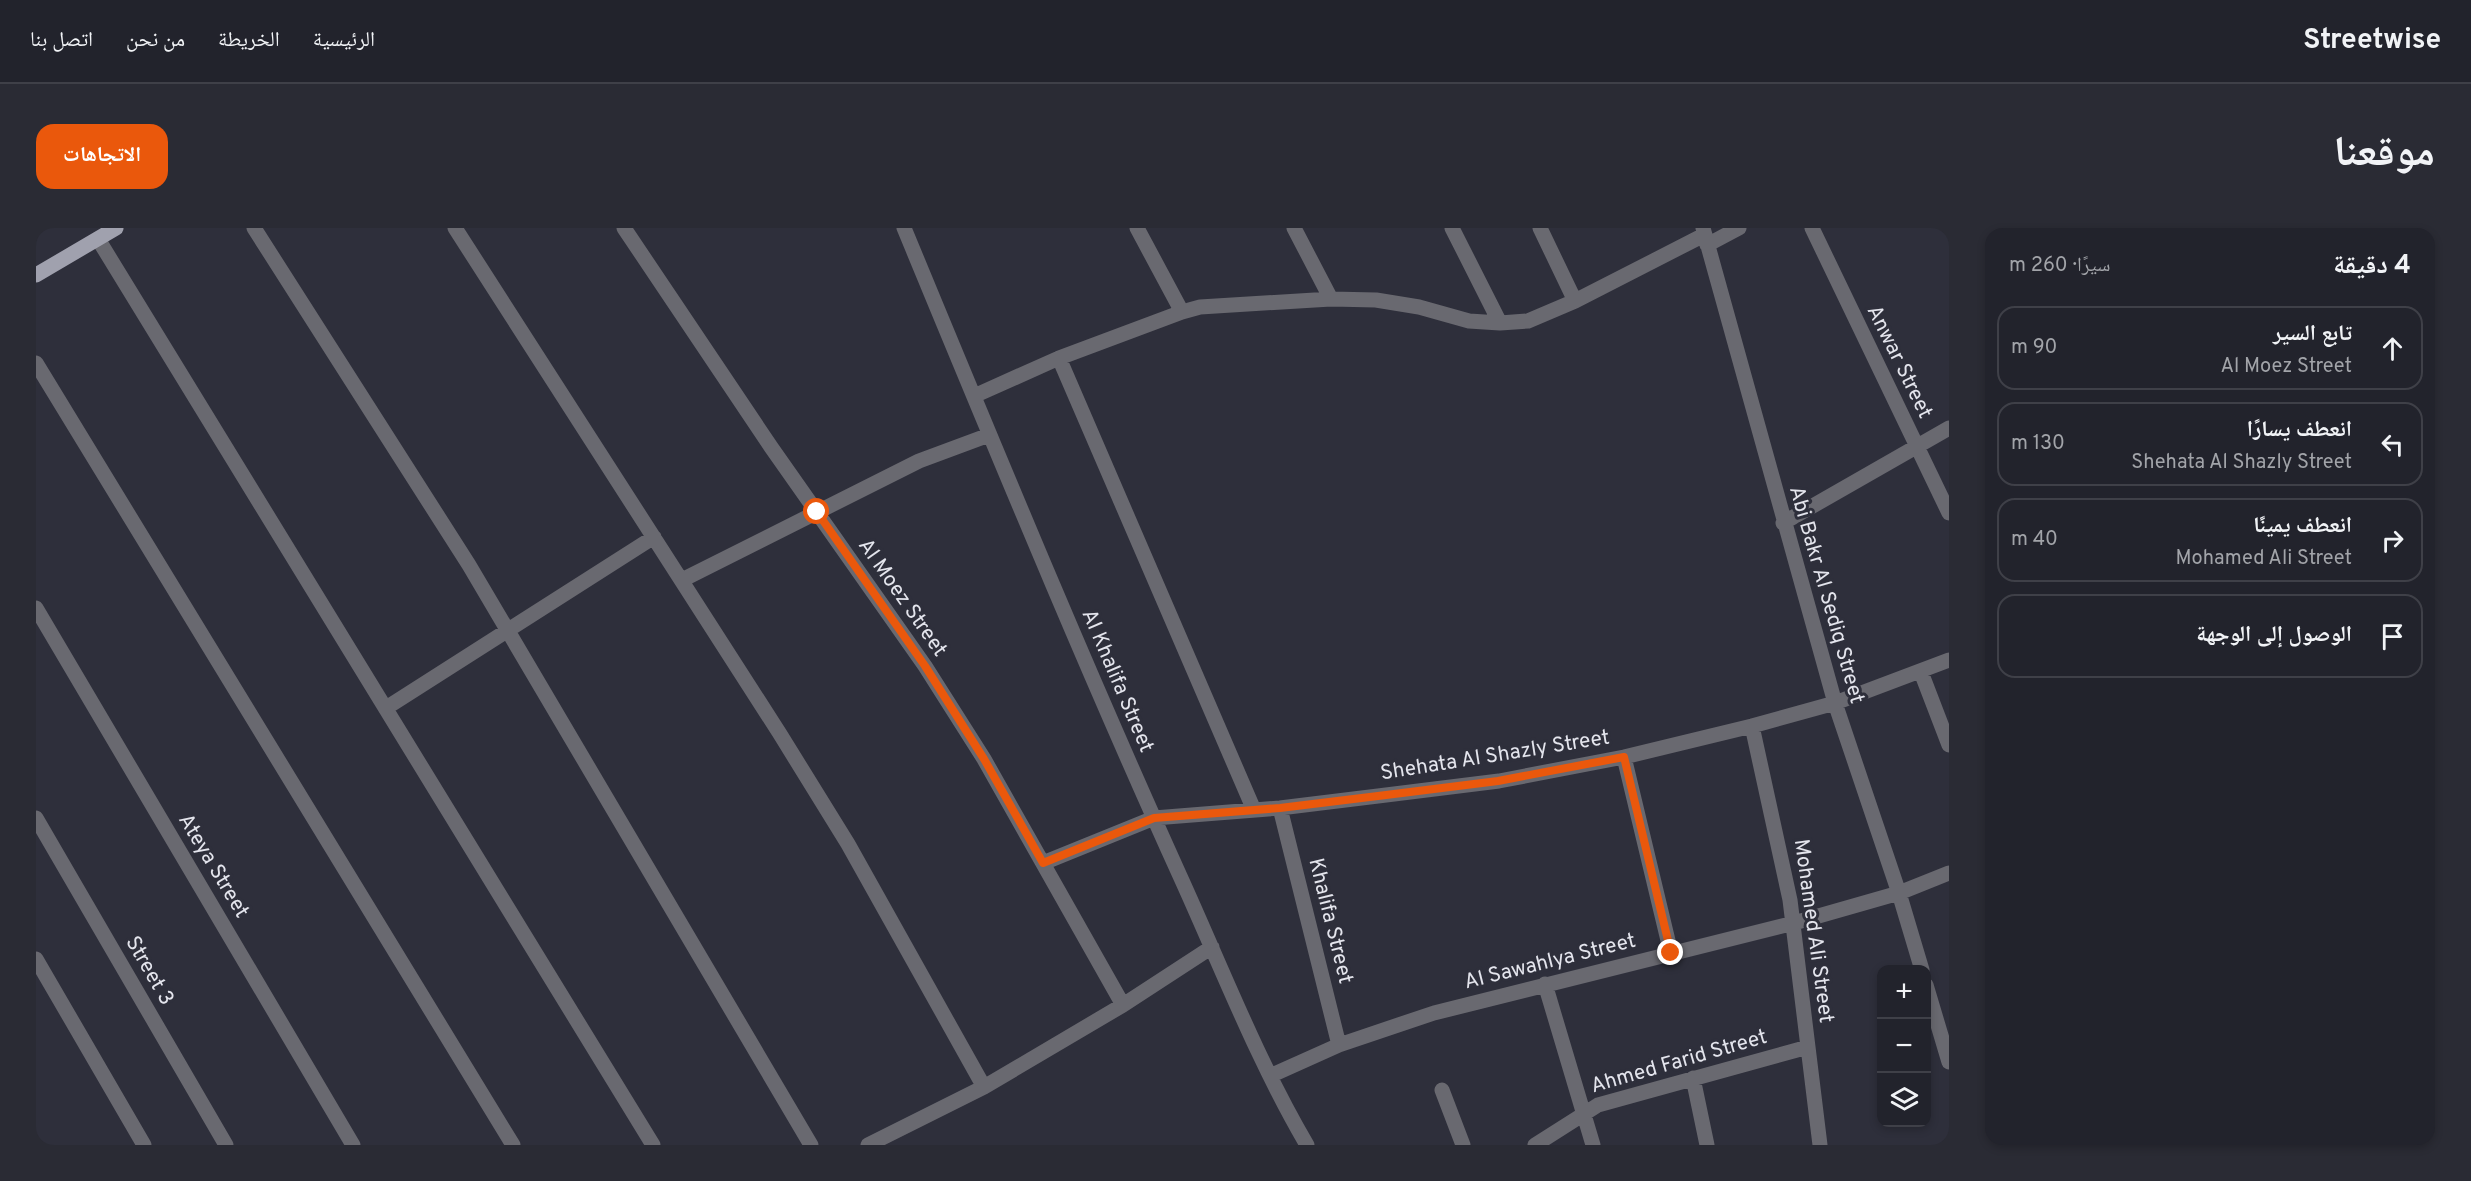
<!DOCTYPE html>
<html lang="ar">
<head>
<meta charset="utf-8">
<style>
  :root { --surface:#22232c; --page:#2a2b34; --text:#f1f3f6; --muted:#a2a4a9; --line:#3f4048; --accent:#ea580c }
  body { margin:0; font-family:Overpass,"Noto Naskh Arabic",sans-serif; background:var(--page); color:var(--text); direction:rtl }
  .controls { position:absolute; right:18px; bottom:18px; display:grid; overflow:hidden; border-radius:12px; box-shadow:0 3px 9px #0003 }
  .controls button { width:54px; height:54px; display:grid; place-items:center; padding:0; border:0; border-bottom:2px solid var(--line); background:var(--surface); color:var(--text); font:30px sans-serif }
  .stop { position:absolute; width:18px; height:18px; margin:-14px; border:4px solid #ea580c; border-radius:50%; background:#fff }
  .stop.end { background:#ea580c; border-color:#fff; box-shadow:0 2px 6px #0008 }
  .list { margin:0; padding:0; list-style:none }
  h2 { display:flex; justify-content:space-between; align-items:center; height:78px; margin:0; padding:0 24px; font-size:26px }
  h2 small { font-size:20px; font-weight:400; color:var(--muted) }
  .list li { display:grid; grid-template-columns:39px 1fr auto; gap:18px; align-items:center; box-sizing:border-box; height:84px; margin:0 12px 12px; padding:0 12px; border:2px solid var(--line); border-radius:18px }
  .list b { display:block; font-size:22px; white-space:nowrap }
  .list p { margin:0; font-size:20px; white-space:nowrap; color:var(--muted) }
  .list em { font-size:20px; font-style:normal; color:var(--muted) }
  .icon { flex:none; width:33px; height:33px; fill:none; stroke:currentColor; stroke-width:2; stroke-linecap:round; stroke-linejoin:round }
  .map { position:relative; flex:none; width:1913px; height:917px; overflow:hidden; direction:ltr; border-radius:18px }
  header { display:flex; align-items:center; gap:36px; box-sizing:border-box; height:84px; padding:0 30px; background:var(--surface); border-bottom:2px solid var(--line) }
  header strong { font-size:28px }
  nav { display:flex; gap:33px; margin-inline-start:auto; font-size:21px }
  .intro { display:flex; align-items:center; justify-content:space-between; box-sizing:border-box; height:144px; padding:0 36px }
  h1 { margin:0; font-size:42px }
  .button { padding:15px 27px; border-radius:18px; background:var(--accent); color:#fff; font-size:21px; font-weight:700 }
  main { display:flex; gap:36px; padding:0 36px }
  aside { flex:1; background:var(--surface); border-radius:18px; box-shadow:0 3px 9px #0003 }
  .map>svg:first-child { display:block }
</style>
</head>
<body>
<header>
<strong>Streetwise</strong>
<nav><a>الرئيسية</a><a>الخريطة</a><a>من نحن</a><a>اتصل بنا</a></nav>
</header>
<div class="intro"><h1>موقعنا</h1><a class="button">الاتجاهات</a></div>
<main>
<aside>
<h2>4 دقيقة<small>سيرًا · 260 m</small></h2>
<ul class="list">
<li><svg class="icon" aria-label="ahead" viewBox="0 0 24 24"><path d="M12 20V5M6 11l6-6 6 6"/></svg><div><b>تابع السير</b><p>Al Moez Street</p></div><em>90 m</em></li>
<li><svg class="icon" aria-label="left" viewBox="0 0 24 24"><path d="M17 20v-9H6M10 6l-5 5 5 5"/></svg><div><b>انعطف يسارًا</b><p>Shehata Al Shazly Street</p></div><em>130 m</em></li>
<li><svg class="icon" aria-label="right" viewBox="0 0 24 24"><path d="M7 20v-9h11M14 6l5 5-5 5"/></svg><div><b>انعطف يمينًا</b><p>Mohamed Ali Street</p></div><em>40 m</em></li>
<li><svg class="icon" aria-label="arrive" viewBox="0 0 24 24"><path d="M6 21V4h12l-3 4 3 4H6"/></svg><div><b>الوصول إلى الوجهة</b></div></li>
</ul>
</aside>
<div class="map">
<svg width="1913" height="917" viewBox="0 0 1913 917">
  <rect width="100%" height="100%" fill="#2e2f3b"/>
  <g fill="none" stroke-linecap="round" stroke-linejoin="round">
    <path stroke="#696970" stroke-width="15" d="M218 0 433 337 775 917
      M419 0 744 506 812 616 948 859
      M588 0 735 219 889 438 948 531 1087 777
      M868 0C958 217 1047 434 1144 648 1185 738 1221 832 1271 917
      M1101 0 1146 84
      M1258 0 1295 71
      M1416 0 1464 95
      M1504 0 1539 73
      M1667 0 1799 475 1863 665 1886 742
      M1776 0 1913 285
      M62 11 617 917
      M1671 17 1703 0
      M1023 130 1218 582
      M0 135 477 917
      M938 168 1023 130 1146 84 1164 79 1295 71 1340 72 1383 79 1433 93 1464 95 1492 93 1539 73 1668 7
      M1747 295 1913 200
      M646 352 883 233 953 207
      M0 380 317 917
      M1885 444 1913 517
      M350 480 618 309
      M1716 498 1754 672 1784 917
      M1588 529 1635 725
      M1244 580 1303 817
      M0 590 190 917
      M1007 635 1118 590 1244 580 1342 568 1463 553 1588 529 1716 498 1799 475 1913 432
      M0 731 108 917
      M1509 756 1557 917
      M1890 757 1913 834
      M1234 848 1303 817 1398 785 1758 695 1863 665 1913 645
      M1657 850 1671 917
      M1406 862 1427 917
      M832 917 948 859 1087 777 1176 719
      M1499 917 1562 877 1772 819"/>
    <path stroke="#a0a1ae" stroke-width="15" d="M0 47 80 0"/>
  </g>
  <g fill="none" stroke-linecap="round" stroke-linejoin="round">
    <path stroke="#ea580c" stroke-width="8" d="M781 284 889 438 948 531 1007 635 1118 590 1244 580 1342 568 1462 553 1588 529 1635 725"/>
  </g>
  <g text-anchor="middle" dominant-baseline="central" stroke-width="6" stroke-linejoin="round" paint-order="stroke">
    <g font-size="21" fill="#e4e5ed" stroke="#2e2f3b">
      <text transform="translate(1863 134) rotate(64)">Anwar Street</text>
      <text transform="translate(1790 367) rotate(74)">Abi Bakr Al Sediq Street</text>
      <text transform="translate(866 370) rotate(55)">Al Moez Street</text>
      <text transform="translate(1081 453) rotate(67)">Al Khalifa Street</text>
      <text transform="translate(1459 528) rotate(-9)">Shehata Al Shazly Street</text>
      <text transform="translate(177 638) rotate(59)">Ateya Street</text>
      <text transform="translate(1294 693) rotate(76)">Khalifa Street</text>
      <text transform="translate(1777 703) rotate(82)">Mohamed Ali Street</text>
      <text transform="translate(1514 734) rotate(-14)">Al Sawahlya Street</text>
      <text transform="translate(113 743) rotate(60)">Street 3</text>
      <text transform="translate(1643 834) rotate(-16)">Ahmed Farid Street</text>
    </g>
  </g>
</svg>
<div class="controls">
<button>+</button>
<button>−</button>
<button><svg class="icon" aria-label="layers" viewBox="0 0 24 24"><path d="M12 4l9 5-9 5-9-5zM3 14l9 5 9-5"/></svg></button>
</div>
<div class="stop" style="left:781px;top:284px"></div>
<div class="stop end" style="left:1635px;top:725px"></div>
</div>
</main>
</body>
</html>
